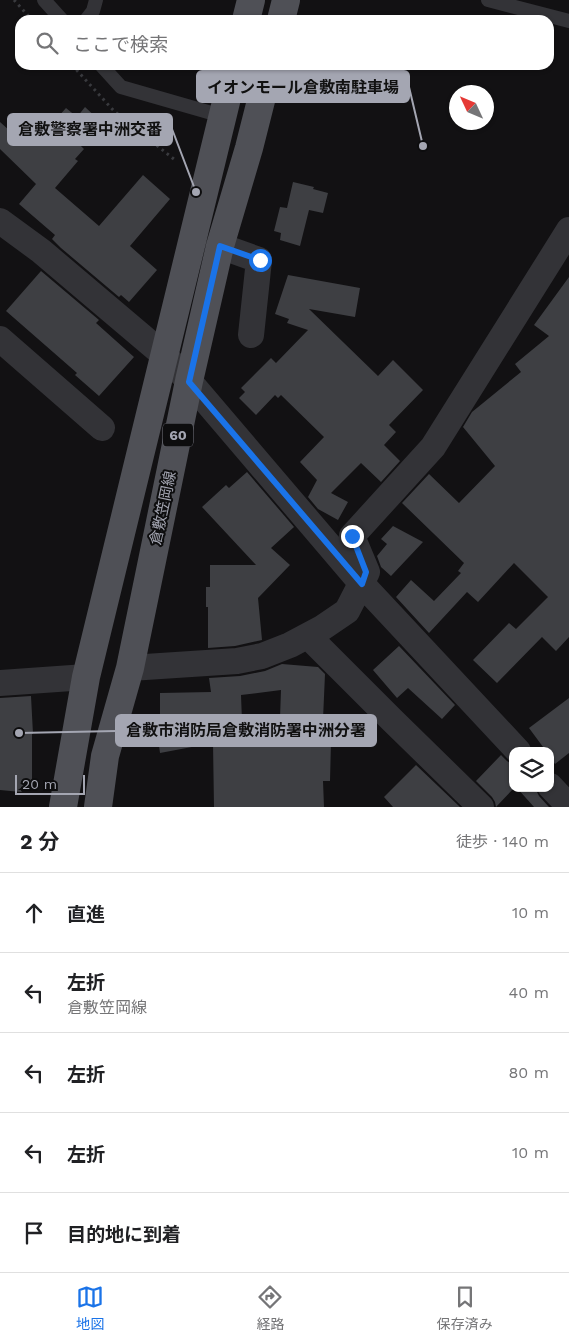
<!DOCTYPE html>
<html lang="ja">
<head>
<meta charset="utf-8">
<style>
  :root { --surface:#fff; --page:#f6f6f6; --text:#202124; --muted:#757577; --line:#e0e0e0; --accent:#1a73e8 }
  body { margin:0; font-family:"Work Sans","Noto Sans JP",sans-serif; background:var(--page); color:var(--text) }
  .controls { position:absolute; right:15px; bottom:15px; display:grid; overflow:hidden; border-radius:10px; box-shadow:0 1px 4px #0004 }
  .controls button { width:45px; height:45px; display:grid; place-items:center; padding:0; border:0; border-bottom:1px solid var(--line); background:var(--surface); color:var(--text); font:25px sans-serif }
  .compass { position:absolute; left:449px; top:85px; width:45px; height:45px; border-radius:50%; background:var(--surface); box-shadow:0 1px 4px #0004; rotate:314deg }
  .scale { position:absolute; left:15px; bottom:12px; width:70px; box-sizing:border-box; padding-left:5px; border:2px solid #a4a6b2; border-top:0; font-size:14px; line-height:18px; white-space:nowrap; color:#a4a6b2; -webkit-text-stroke:4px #0d0d0e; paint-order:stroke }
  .stop { position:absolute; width:15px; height:15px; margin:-11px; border:4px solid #1a73e8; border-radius:50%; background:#fff }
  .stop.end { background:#1a73e8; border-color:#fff; box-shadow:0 1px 5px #0008 }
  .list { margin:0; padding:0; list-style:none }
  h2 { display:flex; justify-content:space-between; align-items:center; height:65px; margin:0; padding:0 20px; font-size:21px }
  h2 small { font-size:16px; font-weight:400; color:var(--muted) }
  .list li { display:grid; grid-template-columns:32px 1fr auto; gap:15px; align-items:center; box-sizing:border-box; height:80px; padding:0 20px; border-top:1px solid var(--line) }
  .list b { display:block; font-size:19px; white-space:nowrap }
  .list p { margin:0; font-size:16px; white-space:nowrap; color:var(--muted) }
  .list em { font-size:16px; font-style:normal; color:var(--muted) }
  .icon { flex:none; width:28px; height:28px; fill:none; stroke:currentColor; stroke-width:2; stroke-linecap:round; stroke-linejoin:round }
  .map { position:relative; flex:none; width:569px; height:807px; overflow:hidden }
  .search { position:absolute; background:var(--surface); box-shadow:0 1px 4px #0004; left:15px; right:15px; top:15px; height:55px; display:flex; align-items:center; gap:12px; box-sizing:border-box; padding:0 18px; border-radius:15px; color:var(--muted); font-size:19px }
  .sheet { height:465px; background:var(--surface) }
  nav { display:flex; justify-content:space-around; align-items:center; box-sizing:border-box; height:70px; border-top:1px solid var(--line); background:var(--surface); font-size:14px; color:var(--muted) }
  nav a { display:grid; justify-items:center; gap:2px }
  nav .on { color:var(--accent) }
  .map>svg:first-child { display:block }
</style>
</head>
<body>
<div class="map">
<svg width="569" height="807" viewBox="0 0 569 807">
  <rect width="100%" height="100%" fill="#121113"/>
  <path fill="#3e3f43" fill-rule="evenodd" d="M85 107 99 120 78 143 84 149 75 159 78 161 55 188 99 226 143 175 170 199 130 246 157 270 129 302 121 295 119 297 61 248 52 239 55 235 19 204 36 184 0 149V122L10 131 14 127 33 145 66 108 77 117Z
    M293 182 314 187 313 189 328 193 323 213 309 210 300 246 280 240 281 233 274 231 280 207 287 208Z
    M41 271 99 320 96 323 134 357 99 396 75 375 77 373 6 311Z
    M288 275 360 288 355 317 309 309 378 376 393 360 423 390 389 425 396 432 384 445 400 461 381 482 361 463 331 493 348 502 338 520 318 509 308 497 317 480 300 462 324 437 281 395 278 398 275 395 256 415 239 398 245 392 241 388 271 358 276 363 308 330 287 323 289 319 275 314Z
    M569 277V637L556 651 542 637 497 683 473 660 509 623 516 629 548 597 514 563 478 602 467 592 429 633 396 597 411 580 434 601 461 573 458 571 464 563 402 503 429 474 459 503 495 466 463 427 472 412 521 372 515 364 549 336 534 325Z
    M247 472 294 527 271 548 290 565 258 598 262 640 235 646 208 648V607H206V587H210V565H256L202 507 226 485 229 488Z
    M393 526 423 542 391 576 381 567 377 556 387 544 381 539Z
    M399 646 455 705 442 719 408 688 397 698 373 670Z
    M282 664 318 667 325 674 322 742H331L330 781H323L324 807H214L213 743 160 753 157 731H160V693L211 692 209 678 240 676 265 671ZM281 690 279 746 243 747 241 695Z
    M31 696 33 734H32V783L21 792 0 790V698Z
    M569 698V753L555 764 550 757V751H546L529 728Z
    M501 755 507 761 513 765V789L496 807 495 802 492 797 476 781Z
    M416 765 460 807H393L384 797Z
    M517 788H535L539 796 549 807H534Z"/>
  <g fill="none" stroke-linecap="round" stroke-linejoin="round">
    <path stroke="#393a3e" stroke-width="3" stroke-dasharray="2.5 4" stroke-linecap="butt" d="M14 0 32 20
      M72 65 114 111 175 160"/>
    <path stroke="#333337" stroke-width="14" d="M44 0 62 20
      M488 0 569 21
      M86 20 93 11 96 0
      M101 65 121 87 222 116"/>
    <path stroke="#333337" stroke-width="26" d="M0 221 41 251 165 356 189 381 362 584 518 751
      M220 246 259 260 251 335
      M0 339 102 428
      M308 636 392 720 481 807
      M130 668 237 661 262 656 290 645 322 628 347 611 367 572 352 536 433 447 569 230
      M0 683 86 677
      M550 786 569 806"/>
    <path stroke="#4f5056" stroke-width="28" d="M246 20 251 0
      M281 20 286 0
      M63 807 86 677 235 65
      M98 807 105 756 130 668 189 381 220 246 249 148 270 65"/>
  </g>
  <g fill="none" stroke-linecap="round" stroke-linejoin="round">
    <path stroke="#1a73e8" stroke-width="6" d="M260 260 220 246 189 382 362 584 366 572 352 536"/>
  </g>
  <g text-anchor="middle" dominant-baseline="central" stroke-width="4" stroke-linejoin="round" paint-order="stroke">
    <rect fill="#0d0d0e" stroke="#777881" stroke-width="1" x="163" y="423.5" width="30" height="23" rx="4"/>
    <g font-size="14" font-weight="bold" fill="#a4a6b2">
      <text x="178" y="435">60</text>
    </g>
    <g font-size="15" fill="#a4a6b2" stroke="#0d0d0e">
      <text transform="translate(163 508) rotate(-78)">倉敷笠岡線</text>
    </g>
  </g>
  <path fill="none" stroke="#a4a6b2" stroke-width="2" d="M423 146L409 87M196 192L172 129M19 733L116 731"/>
  <g fill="#a4a6b2" stroke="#0d0d0e" stroke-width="2">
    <circle cx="423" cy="146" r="5"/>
    <circle cx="196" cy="192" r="5"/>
    <circle cx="19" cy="733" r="5"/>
  </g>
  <g fill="#a4a6b2" stroke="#a4a6b2" stroke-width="2">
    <rect x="197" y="71" width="212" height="31" rx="5"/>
    <rect x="8" y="114" width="164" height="31" rx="5"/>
    <rect x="116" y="715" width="260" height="31" rx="5"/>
  </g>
  <g font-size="16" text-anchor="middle" font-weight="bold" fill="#111">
    <text x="303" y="93">イオンモール倉敷南駐車場</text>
    <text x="90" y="135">倉敷警察署中洲交番</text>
    <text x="246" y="736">倉敷市消防局倉敷消防署中洲分署</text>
  </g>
</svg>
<div class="controls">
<button><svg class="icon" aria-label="layers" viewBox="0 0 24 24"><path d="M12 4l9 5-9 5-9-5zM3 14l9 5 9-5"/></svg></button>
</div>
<svg class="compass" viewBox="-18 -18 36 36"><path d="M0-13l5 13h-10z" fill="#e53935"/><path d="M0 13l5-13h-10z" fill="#757577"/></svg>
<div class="scale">20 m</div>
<div class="stop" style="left:260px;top:260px"></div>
<div class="stop end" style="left:352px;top:536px"></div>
<div class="search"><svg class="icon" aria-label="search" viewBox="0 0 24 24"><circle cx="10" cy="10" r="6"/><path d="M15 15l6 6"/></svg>ここで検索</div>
</div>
<section class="sheet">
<h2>2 分<small>徒歩 · 140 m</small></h2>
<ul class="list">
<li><svg class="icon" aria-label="ahead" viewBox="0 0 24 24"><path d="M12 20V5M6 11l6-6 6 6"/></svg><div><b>直進</b></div><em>10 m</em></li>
<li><svg class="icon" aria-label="left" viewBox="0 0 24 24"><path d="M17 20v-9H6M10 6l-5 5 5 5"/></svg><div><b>左折</b><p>倉敷笠岡線</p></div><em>40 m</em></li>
<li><svg class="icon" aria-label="left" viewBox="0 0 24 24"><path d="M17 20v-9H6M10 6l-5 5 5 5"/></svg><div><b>左折</b></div><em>80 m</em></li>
<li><svg class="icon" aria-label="left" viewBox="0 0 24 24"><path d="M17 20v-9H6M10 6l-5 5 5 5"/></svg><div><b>左折</b></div><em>10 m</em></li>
<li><svg class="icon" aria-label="arrive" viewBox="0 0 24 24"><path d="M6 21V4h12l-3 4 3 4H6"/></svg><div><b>目的地に到着</b></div></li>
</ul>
</section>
<nav>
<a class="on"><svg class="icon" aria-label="map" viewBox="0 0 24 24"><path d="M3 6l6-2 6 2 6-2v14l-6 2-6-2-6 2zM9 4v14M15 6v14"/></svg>地図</a>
<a><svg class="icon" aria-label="directions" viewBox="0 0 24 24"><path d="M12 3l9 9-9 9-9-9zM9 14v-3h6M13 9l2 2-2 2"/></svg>経路</a>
<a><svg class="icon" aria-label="saved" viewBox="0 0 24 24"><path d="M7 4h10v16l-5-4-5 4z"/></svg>保存済み</a>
</nav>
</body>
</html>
